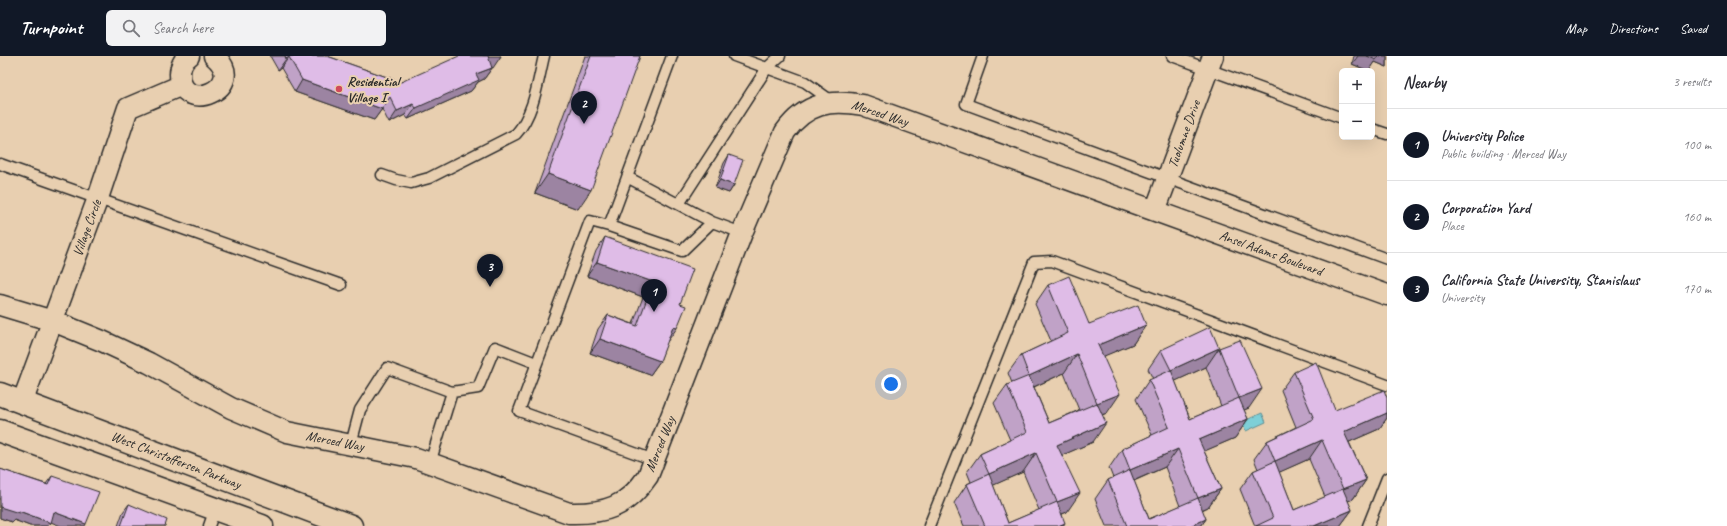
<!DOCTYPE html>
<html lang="en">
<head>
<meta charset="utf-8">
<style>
  :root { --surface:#fff; --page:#f2f2f3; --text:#2b2b33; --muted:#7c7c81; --line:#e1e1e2; --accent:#111827 }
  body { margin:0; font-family:Caveat,sans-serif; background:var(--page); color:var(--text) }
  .controls { position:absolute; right:12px; top:12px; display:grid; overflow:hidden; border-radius:6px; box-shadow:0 4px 16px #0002 }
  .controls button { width:36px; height:36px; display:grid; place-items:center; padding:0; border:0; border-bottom:1px solid var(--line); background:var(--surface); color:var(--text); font:20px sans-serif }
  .you { position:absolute; left:891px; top:328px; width:14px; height:14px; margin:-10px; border:3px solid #fff; border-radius:50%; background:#1a73e8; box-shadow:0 0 0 6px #1a73e833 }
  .badge { display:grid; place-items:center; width:26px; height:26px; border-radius:50%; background:var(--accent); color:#fff; font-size:13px; font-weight:700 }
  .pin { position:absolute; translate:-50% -33px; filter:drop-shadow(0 1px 2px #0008) }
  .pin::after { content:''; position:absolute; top:21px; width:14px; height:12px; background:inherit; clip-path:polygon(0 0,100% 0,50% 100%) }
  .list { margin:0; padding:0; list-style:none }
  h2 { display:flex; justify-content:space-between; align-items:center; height:52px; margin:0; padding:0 16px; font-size:17px }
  h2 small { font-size:13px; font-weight:400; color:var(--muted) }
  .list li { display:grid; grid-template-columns:26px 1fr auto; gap:12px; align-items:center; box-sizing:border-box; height:72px; padding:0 16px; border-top:1px solid var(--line) }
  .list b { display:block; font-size:15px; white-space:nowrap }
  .list p { margin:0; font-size:13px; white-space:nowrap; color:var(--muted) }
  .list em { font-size:13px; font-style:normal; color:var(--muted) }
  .icon { flex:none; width:22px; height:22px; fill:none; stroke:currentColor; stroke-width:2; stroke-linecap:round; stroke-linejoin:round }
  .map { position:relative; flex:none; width:1387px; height:470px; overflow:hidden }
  header { display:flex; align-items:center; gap:24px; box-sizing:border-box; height:56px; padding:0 20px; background:var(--accent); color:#fff }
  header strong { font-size:19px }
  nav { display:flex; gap:22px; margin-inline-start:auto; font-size:14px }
  .search { width:280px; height:36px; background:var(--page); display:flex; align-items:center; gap:10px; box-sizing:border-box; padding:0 14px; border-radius:6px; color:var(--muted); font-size:15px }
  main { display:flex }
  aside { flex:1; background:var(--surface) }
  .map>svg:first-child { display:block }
</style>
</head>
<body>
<header>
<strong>Turnpoint</strong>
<div class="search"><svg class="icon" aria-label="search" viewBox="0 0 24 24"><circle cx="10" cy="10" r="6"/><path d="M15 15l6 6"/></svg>Search here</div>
<nav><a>Map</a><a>Directions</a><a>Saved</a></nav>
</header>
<main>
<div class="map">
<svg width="1387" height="470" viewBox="0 0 1387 470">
  <rect width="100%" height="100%" fill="#e8cfb0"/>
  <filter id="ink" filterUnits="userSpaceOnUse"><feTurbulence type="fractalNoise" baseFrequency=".025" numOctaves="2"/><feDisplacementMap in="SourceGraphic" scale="8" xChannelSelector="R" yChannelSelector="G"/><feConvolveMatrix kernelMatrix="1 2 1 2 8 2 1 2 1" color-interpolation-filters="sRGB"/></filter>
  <g filter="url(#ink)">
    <path fill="#7ecfd7" stroke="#5d8d92" d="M1262 357 1266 366 1246 375 1242 366Z"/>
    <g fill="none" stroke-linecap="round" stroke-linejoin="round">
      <g stroke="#2b2b2b" stroke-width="13">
        <path id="service" d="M672 0 609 170 682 195 712 166
          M734 0 805 26 833 46
          M983 0 966 48 1387 203
          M1172 0 1342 62
          M1372 73 1387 78
          M0 108 341 229
          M382 119 396 124 411 127 429 122 516 78C534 58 538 25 544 0
          M627 121 712 166 742 177
          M679 148 767 12 780 0
          M609 170 590 165 519 355 654 404
          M351 388 360 354 387 312 452 336 478 332 495 291 536 307
          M430 407 452 336
          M209 470 215 453
          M929 470 1034 206 1052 205 1387 329
          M1368 470 1387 422"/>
      </g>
      <g stroke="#2b2b2b" stroke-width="23">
        <path id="minor" d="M189 0C183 4 180 11 180 18 180 61 251 31 214 0
          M1155 155 1213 0
          M0 249 53 265 102 285 149 307 231 352 287 376 416 402 569 457C605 458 627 451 648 420L742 177 785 76C806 47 830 43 863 49L1387 239
          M22 347 98 142 128 52 182 29"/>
      </g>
      <g stroke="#2b2b2b" stroke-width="25">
        <path id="tertiary" d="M0 338 351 470
          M0 375 262 470"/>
      </g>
      <use href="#service" stroke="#e8cfb0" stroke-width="10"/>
      <use href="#minor" stroke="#e8cfb0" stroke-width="20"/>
      <use href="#tertiary" stroke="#e8cfb0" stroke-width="22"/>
    </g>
    <path fill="#c0a2c7" stroke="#2b2b2b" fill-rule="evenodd" d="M270 0H327L401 26 501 0 484 23 478 26 471 35 408 63 405 59 389 67 382 53 374 64 295 36 281 12 278 14Z
      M585 0H640L578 153 535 137Z
      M1354 0H1387V11L1375 6 1369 15 1352 8Z
      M729 99 734 129 729 137 715 132 724 107Z
      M605 181 680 248 660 305 650 319 590 297 598 273 608 259 633 268 643 241 587 220 596 195Z
      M1048 229 1089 268 1146 269 1133 288 1103 300 1107 357 1102 359 1093 386 1062 399 1067 456 1062 458 1063 470H964L954 447 967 428 971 426 967 416 980 398 1010 384 994 347 1007 329 1012 327 1008 317 1021 299 1051 285 1035 248ZM1064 317 1079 354 1049 367 1034 331ZM1023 416 1039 454 1008 467 993 429Z
      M1219 292 1249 352 1244 354 1248 363 1235 382 1204 395 1221 433 1208 451 1202 454 1206 463 1201 470H1106L1095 443 1108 424 1113 422 1109 412 1122 393 1152 379 1136 343 1149 324 1153 323 1148 313 1161 294ZM1206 311 1221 350 1190 363 1175 325ZM1165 411 1180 450 1149 463 1134 425Z
      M1294 316 1335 354 1387 357V362L1379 373 1349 386 1366 424 1353 443 1348 445 1352 454 1340 470H1255L1240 433 1253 415 1258 413 1254 403 1267 385 1296 371 1281 334ZM1309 403 1325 441 1294 454 1279 416Z
      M0 413 46 428 52 420 51 466 48 470H30L14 464 12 466 0 462Z
      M129 448 165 470H118L123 456Z"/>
    <path fill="#9c84a2" stroke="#2b2b2b" d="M483 0H501L493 12 479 6Z
      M1358 0H1387V11L1375 6 1369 15 1352 8Z
      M289 1 281 12 278 14 286 3Z
      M492 12 484 23 478 26 471 35 408 63 416 52 476 18Z
      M302 24 382 53 374 64 295 36Z
      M413 48 405 59 389 67 397 55Z
      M548 118 591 134 578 153 535 137Z
      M720 124 734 129 729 137 715 132Z
      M597 206 653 226 643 241 587 220Z
      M1146 269 1133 288 1085 308 1098 289Z
      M673 271 677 272 667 286Z
      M600 283 660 305 650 319 590 297Z
      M1219 292 1206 311 1158 333 1171 314Z
      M1077 298 1064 317 1016 339 1029 320Z
      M1262 333 1249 352 1226 361 1239 342Z
      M1120 338 1107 357 1084 365 1097 347Z
      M1387 357V362L1379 373 1331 394 1344 376Z
      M1248 363 1235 382 1186 403 1199 384Z
      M1106 367 1093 386 1044 407 1057 389Z
      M1322 384 1309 403 1262 424 1275 405Z
      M1178 393 1165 411 1117 432 1130 414Z
      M1036 397 1023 416 976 437 989 418Z
      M1366 424 1353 443 1330 452 1343 433Z
      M1221 433 1208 451 1185 461 1198 442Z
      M1080 437 1067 456 1044 465 1057 446Z
      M0 451 19 455 51 467 48 470H30L14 464 12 466 0 462Z
      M1352 454 1340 470H1314Z
      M54 456 86 468 85 470H61L48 465Z
      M1206 463 1201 470H1190Z
      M1065 467 1063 470H1058Z"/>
    <path fill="#dfbce7" stroke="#2b2b2b" d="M285 0H327L401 26 459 0H488L492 12 476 18 479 24 416 52 413 48 397 55 390 41 382 53 302 24 289 1 286 3Z
      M591 0H640L591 134 548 118Z
      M1367 0H1379L1376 4Z
      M729 99 743 104 734 129 720 124Z
      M605 181 693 213 680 248 686 250 677 272 673 271 660 305 600 283 608 259 637 270 653 226 597 206Z
      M1069 220 1089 268 1138 249 1146 269 1098 289 1120 338 1097 347 1077 298 1029 320 1021 299 1068 277 1048 229Z
      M1210 271 1219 292 1171 314 1161 294Z
      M1240 284 1262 333 1239 342 1219 292Z
      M1316 306 1335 354 1384 334 1387 342V357L1344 376 1366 424 1343 433 1322 384 1275 405 1267 385 1314 363 1294 316Z
      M1171 314 1190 363 1239 342 1248 363 1199 384 1221 433 1198 442 1178 393 1130 414 1122 393 1169 371 1149 324Z
      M1029 320 1049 367 1097 347 1106 367 1057 389 1080 437 1057 446 1036 397 989 418 980 398 1027 376 1007 329Z
      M1275 405 1294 454 1343 433 1352 454 1314 470H1256L1273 462 1253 415Z
      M0 413 48 429 52 420 99 436 86 468 54 456 51 467 19 455V457L0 451Z
      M1130 414 1149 463 1198 442 1206 463 1190 470H1127L1108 424Z
      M989 418 1008 467 1057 446 1065 467 1058 470H985L967 428Z
      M129 448 167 464 165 470H121Z"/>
  </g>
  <circle fill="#d1495b" stroke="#e8cfb0" stroke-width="1.5" cx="339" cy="33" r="4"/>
  <g text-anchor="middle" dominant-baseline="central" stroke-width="4" stroke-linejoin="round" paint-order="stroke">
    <g font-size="14" font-weight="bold" fill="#2b2b2b" stroke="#e8cfb0" text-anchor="start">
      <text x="347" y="25">Residential<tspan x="347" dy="16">Village I</tspan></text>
    </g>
    <g font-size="14" fill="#2b2b2b" stroke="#e8cfb0">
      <text transform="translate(880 57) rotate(18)">Merced Way</text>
      <text transform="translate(1184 78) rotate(-70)">Tuolumne Drive</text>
      <text transform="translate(87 172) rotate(-70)">Village Circle</text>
      <text transform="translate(1271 197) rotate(20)">Ansel Adams Boulevard</text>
      <text transform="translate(335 385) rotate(11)">Merced Way</text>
      <text transform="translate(660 388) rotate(-68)">Merced Way</text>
      <text transform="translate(176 404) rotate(21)">West Christoffersen Parkway</text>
    </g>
  </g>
</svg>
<div class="controls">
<button>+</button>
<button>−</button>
</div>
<div class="you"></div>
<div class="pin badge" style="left:654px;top:256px">1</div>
<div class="pin badge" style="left:584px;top:68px">2</div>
<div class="pin badge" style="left:490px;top:231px">3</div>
</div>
<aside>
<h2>Nearby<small>3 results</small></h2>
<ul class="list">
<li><span class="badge">1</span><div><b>University Police</b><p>Public building · Merced Way</p></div><em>100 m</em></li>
<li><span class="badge">2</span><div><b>Corporation Yard</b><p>Place</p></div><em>160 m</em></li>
<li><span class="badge">3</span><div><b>California State University, Stanislaus</b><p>University</p></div><em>170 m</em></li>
</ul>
</aside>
</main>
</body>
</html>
